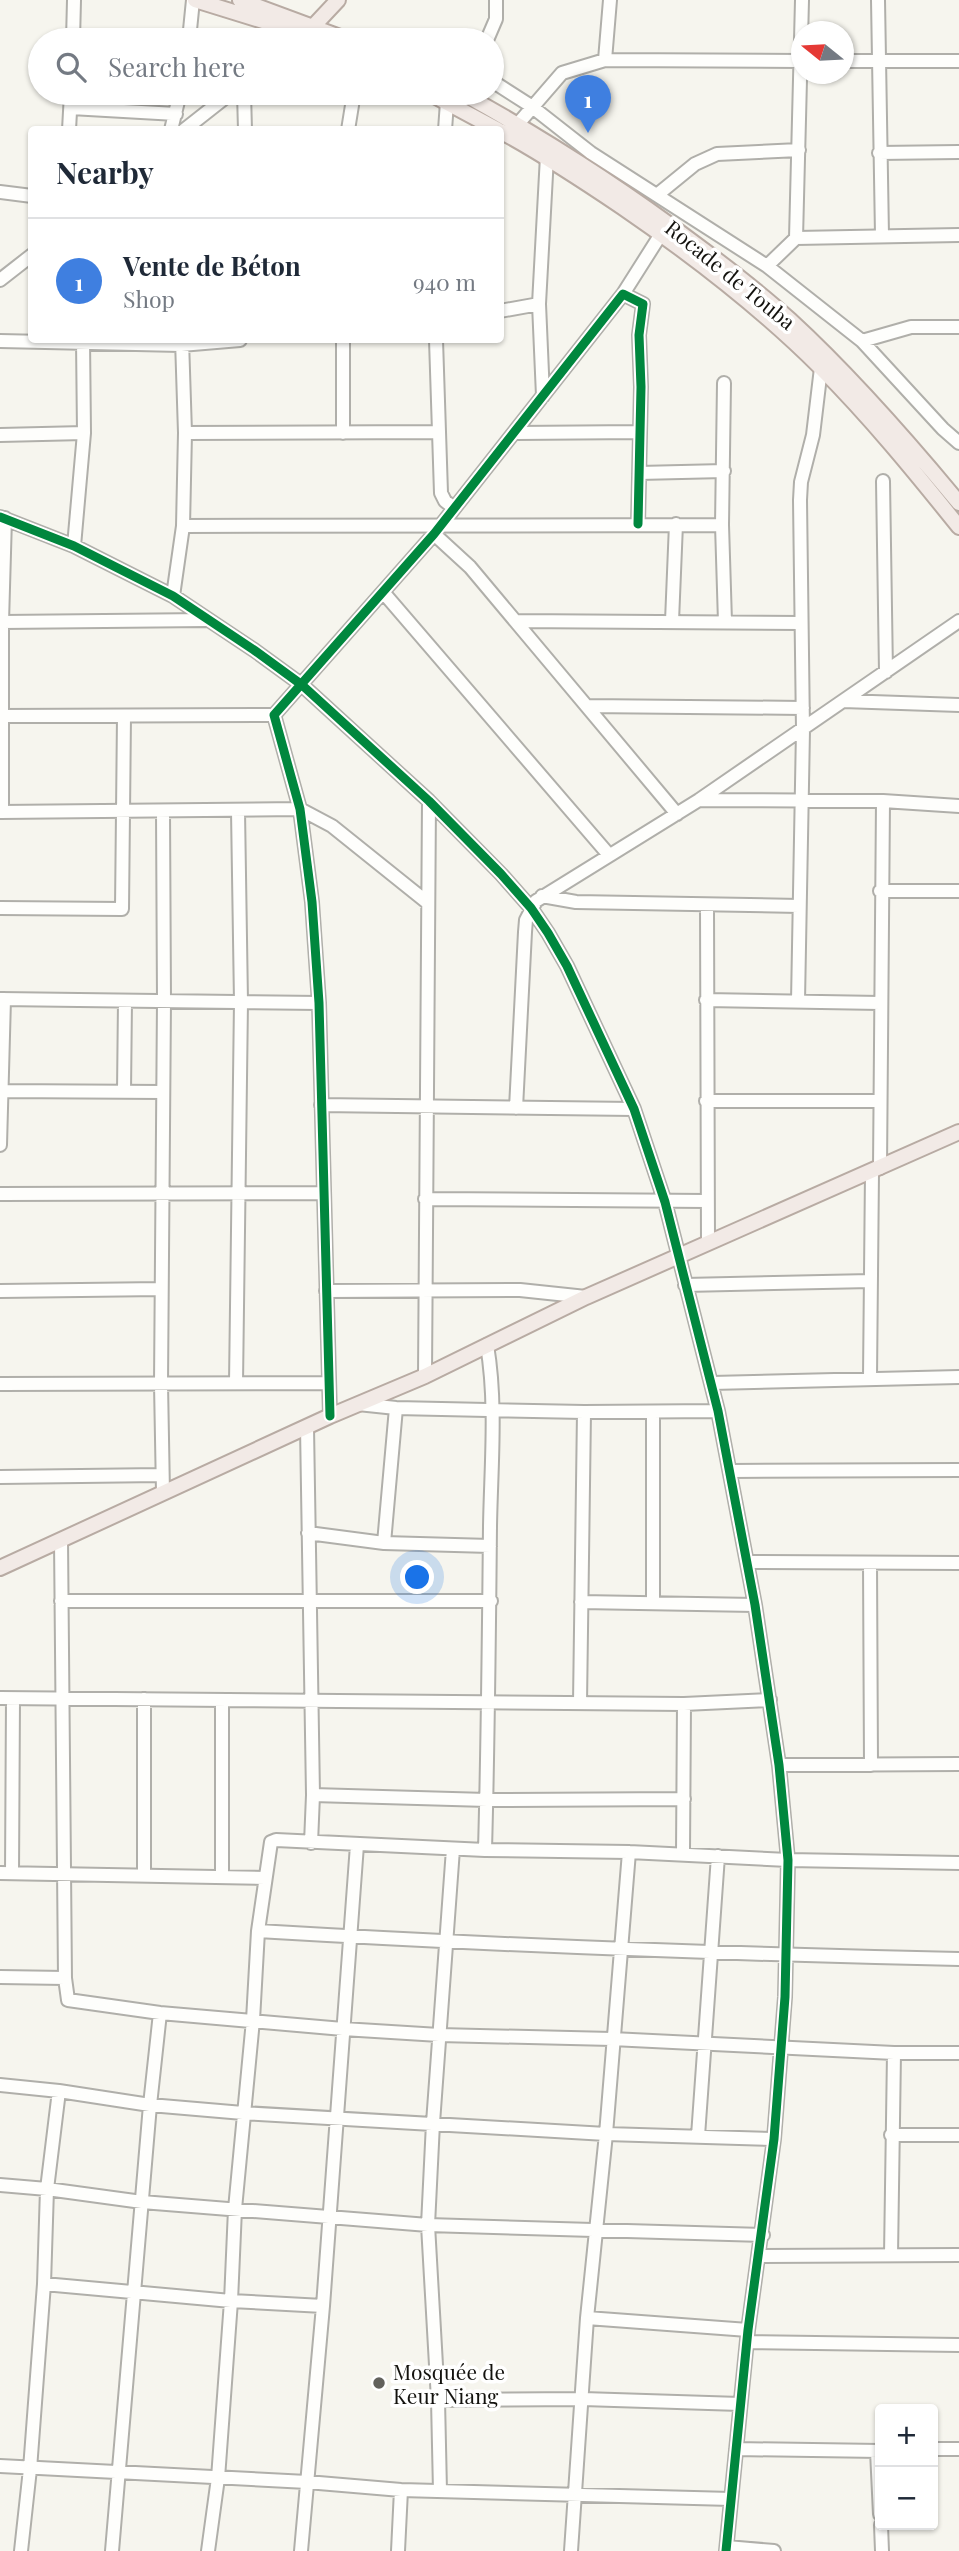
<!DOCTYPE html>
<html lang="en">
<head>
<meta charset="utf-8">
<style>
  :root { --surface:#fff; --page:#f2f2f3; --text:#1f2937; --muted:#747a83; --line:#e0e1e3; --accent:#62615c }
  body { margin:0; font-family:"Playfair Display",serif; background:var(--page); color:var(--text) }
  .controls { position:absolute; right:21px; bottom:21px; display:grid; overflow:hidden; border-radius:7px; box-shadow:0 2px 5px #0004 }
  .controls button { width:63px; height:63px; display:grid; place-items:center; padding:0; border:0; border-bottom:2px solid var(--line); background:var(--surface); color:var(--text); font:35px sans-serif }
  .compass { position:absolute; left:791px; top:21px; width:63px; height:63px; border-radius:50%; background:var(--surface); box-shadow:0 2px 5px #0004; rotate:288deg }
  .you { position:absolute; left:418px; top:1578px; width:24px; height:24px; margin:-18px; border:5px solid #fff; border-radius:50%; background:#1a73e8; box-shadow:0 0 0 10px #1a73e833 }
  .badge { display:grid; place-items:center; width:46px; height:46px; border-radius:50%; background:var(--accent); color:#fff; font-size:23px; font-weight:700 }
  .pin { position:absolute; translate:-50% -58px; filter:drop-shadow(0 2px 4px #0008) }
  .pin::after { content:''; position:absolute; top:37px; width:24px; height:21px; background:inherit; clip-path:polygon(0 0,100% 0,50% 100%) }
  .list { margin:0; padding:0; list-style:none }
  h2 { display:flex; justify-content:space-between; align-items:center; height:91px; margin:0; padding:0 28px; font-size:30px }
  h2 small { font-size:23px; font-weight:400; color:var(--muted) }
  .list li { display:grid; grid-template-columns:46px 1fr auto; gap:21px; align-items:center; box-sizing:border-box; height:126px; padding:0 28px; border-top:2px solid var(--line) }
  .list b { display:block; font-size:26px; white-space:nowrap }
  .list p { margin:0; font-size:23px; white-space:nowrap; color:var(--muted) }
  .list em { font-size:23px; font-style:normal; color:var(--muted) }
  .icon { flex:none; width:38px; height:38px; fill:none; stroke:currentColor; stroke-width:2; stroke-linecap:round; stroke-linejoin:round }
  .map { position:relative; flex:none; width:959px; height:2551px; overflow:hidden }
  .search { position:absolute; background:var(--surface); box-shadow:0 2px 5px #0004; left:28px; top:28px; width:476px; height:77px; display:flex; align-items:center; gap:18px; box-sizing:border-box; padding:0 24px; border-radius:38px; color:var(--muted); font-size:26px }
  .panel { position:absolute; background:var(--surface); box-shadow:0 2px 5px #0004; left:28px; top:126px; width:476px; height:217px; border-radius:7px }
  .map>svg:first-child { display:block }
</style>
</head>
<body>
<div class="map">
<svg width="959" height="2551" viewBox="0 0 959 2551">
  <rect width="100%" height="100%" fill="#f6f5ee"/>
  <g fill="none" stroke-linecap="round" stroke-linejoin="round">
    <g stroke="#b0afaa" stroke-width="16">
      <path id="minor" d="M878 0 882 235
        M73 40 74 0
        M189 40 193 0
        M271 40 279 26
        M487 40 496 19V0
        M605 60 610 0
        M844 61H959
        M492 81 531 106 591 153 767 266 862 341 943 429 959 443
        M244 93 245 130
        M71 108 176 114
        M517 125 562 73 605 60 802 61
        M69 130 71 93
        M171 130 180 93
        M184 130 231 93
        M348 130 354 93
        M445 130 447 102
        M879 153 959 152
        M0 192 32 196
        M657 195 695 164 717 154 799 150
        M796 238 802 0
        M767 266 796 238 959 235
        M0 280 32 255
        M623 294 661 234
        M500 311 539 304
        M436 340 441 493 445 501 454 508
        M0 341 181 345 240 340
        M862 341 911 327H959
        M724 383 722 525 725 622
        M543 396 539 304 547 156
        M185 433 438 432
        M343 433V340
        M516 433 640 432
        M0 435 84 433
        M639 473 724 471
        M883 481 886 672
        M0 517 74 546 173 596 254 650 302 685 429 801 501 874 531 908 548 933 567 966 634 1109 665 1202 718 1411 755 1605 779 1765 788 1860 785 1997 774 2139 748 2330 726 2551
        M183 526 722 525
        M434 534 470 567 677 814
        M74 546 84 433 83 340
        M383 592 609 855
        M173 596 183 526 185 433 182 340
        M516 621 801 623
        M672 621 676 524
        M2 622 207 620
        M843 701 959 705
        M587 706 803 708
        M1 716 274 715
        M700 800 883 801 959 806
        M163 811 164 1001 161 1384 163 1493
        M0 812 300 809 332 826 428 903
        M2 812V622L5 518
        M880 891H959
        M542 896 576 902 799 906
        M707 906 708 1243
        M0 908 122 909 124 716
        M0 999 319 1003
        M706 1000 880 1003
        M798 1001 803 730 800 500 801 482 813 435 821 368
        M1 1091 163 1092
        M124 1092 125 1001
        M706 1101H880
        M321 1105 634 1109
        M516 1108 525 932 526 920 536 901 699 800 959 621
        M0 1145 4 999
        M880 1168 883 801
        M0 1194 323 1193
        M425 1199 707 1201
        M685 1285 871 1281
        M0 1291 161 1289
        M326 1291 520 1290 586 1297
        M425 1376 429 801
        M870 1377 872 1172
        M236 1383 241 1002 238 811
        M712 1383 959 1377
        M0 1384 327 1383
        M358 1404 396 1408 584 1412 718 1411
        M330 1416 319 1003 312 902 300 809 274 715 434 534 623 294 643 304 639 335 641 387 638 524
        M307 1427 313 1795 311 1843
        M730 1471 959 1470
        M0 1477 161 1475
        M308 1533 384 1543 490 1546
        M61 1540 65 1978 68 2000 160 2013 343 2029 439 2035 612 2039 894 2053H959
        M384 1543 396 1408
        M748 1562 959 1563
        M870 1563 871 1765
        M61 1601H491
        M581 1602 755 1605
        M653 1602V1413
        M0 1698 684 1704 770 1700
        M144 1699V1874
        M222 1701V1877
        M580 1703 584 1412
        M779 1765 959 1764
        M313 1795 487 1800 684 1799
        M485 1850C488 1742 489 1634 490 1526 491 1466 497 1404 487 1345
        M683 1853 684 1704
        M0 1873 265 1878
        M12 1873 13 1699
        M258 1931C492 1945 725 1954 959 1959
        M0 1977 65 1978
        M0 2085 59 2091 150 2105 243 2113 606 2134 774 2139
        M891 2135H959
        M698 2136 718 1856
        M0 2185 47 2189 142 2202 428 2225 763 2235
        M891 2255 894 2053
        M760 2256 959 2255
        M44 2284 231 2301 323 2306
        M587 2318 748 2330
        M747 2342 959 2345
        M438 2400 583 2399 740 2404
        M736 2449 880 2451
        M933 2449H959
        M877 2451 880 2514
        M0 2466 307 2482 401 2490 731 2499
        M440 2491 438 2400 428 2225 433 2123 453 1849
        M881 2525 882 2551
        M727 2547 774 2551
        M21 2551 30 2469 44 2284 47 2189 59 2091
        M112 2551 150 2105 160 2013
        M208 2551 218 2478 231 2301 235 2209 253 2020 258 1931 271 1842 276 1840 485 1850 629 1852 788 1860 959 1863
        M301 2551 323 2306 357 1845
        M398 2551 401 2490
        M571 2551 587 2318 606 2134 629 1852"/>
    </g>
    <g stroke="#b8aba3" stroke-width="18">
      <path id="major" d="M195 0 279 26 314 40
        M240 0 348 40
        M308 32 338 0
        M429 93 498 130
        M462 93C543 138 616 184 690 240 724 265 758 291 790 320 851 376 906 439 959 503
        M500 131C543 154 582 180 622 207 692 255 759 306 820 367 870 417 915 472 959 527
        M0 1568 330 1416 425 1376 586 1297 959 1132"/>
    </g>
    <use href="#minor" stroke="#fefefc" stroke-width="12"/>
    <use href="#major" stroke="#f2eae6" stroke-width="14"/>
    <g stroke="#fff" stroke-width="13">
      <path id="cycleway" d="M0 517 74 546 173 596 254 650 302 685 429 801 501 874 531 908 548 933 567 966 634 1109 665 1202 718 1411 755 1605 779 1765 788 1860 785 1997 774 2139 748 2330 726 2551
        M330 1416 319 1003 312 902 300 809 274 715 434 534 623 294 643 304 639 335 641 387 638 524"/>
    </g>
    <use href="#cycleway" stroke="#00873e" stroke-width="9"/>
  </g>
  <circle fill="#62615c" stroke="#fff" stroke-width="2.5" cx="379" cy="2383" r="7"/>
  <g text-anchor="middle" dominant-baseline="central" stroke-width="7" stroke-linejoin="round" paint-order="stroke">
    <g font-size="21" fill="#13120e" stroke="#fff">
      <text transform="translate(731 274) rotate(39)">Rocade de Touba</text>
    </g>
    <g font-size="21" fill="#13120e" stroke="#fff" text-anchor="start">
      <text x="393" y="2371">Mosquée de<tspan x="393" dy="24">Keur Niang</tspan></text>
    </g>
  </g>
</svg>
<div class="controls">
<button>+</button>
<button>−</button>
</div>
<svg class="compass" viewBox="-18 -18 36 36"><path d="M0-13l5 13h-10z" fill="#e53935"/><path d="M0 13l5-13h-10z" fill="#747a83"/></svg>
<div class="you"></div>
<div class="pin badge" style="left:588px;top:133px;background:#3f7fe0">1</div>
<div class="search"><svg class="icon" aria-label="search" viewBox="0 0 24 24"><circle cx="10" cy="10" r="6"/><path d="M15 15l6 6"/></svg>Search here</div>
<section class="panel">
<h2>Nearby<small></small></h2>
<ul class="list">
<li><span class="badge" style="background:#3f7fe0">1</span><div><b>Vente de Béton</b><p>Shop</p></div><em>940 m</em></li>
</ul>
</section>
</div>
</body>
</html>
